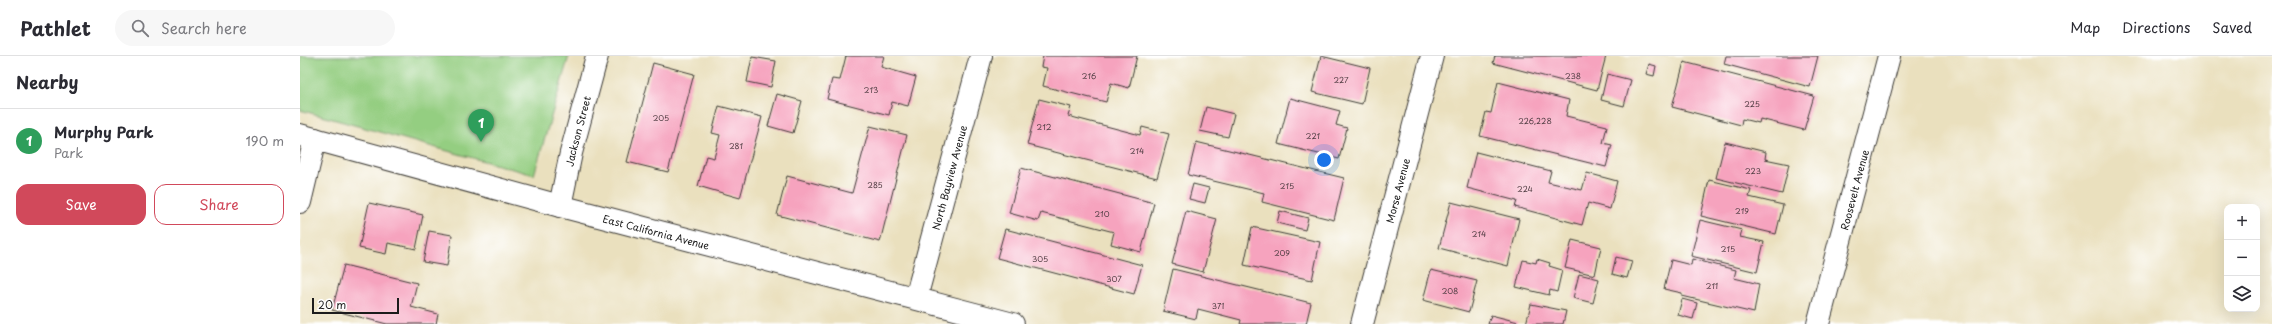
<!DOCTYPE html>
<html lang="en">
<head>
<meta charset="utf-8">
<style>
  :root { --surface:#fff; --page:#f7f7f7; --text:#2b2b33; --muted:#7c7c81; --line:#e1e1e2; --accent:#d1495b }
  body { margin:0; font-family:"Playpen Sans",sans-serif; background:var(--page); color:var(--text) }
  .controls { position:absolute; right:12px; bottom:12px; display:grid; overflow:hidden; border-radius:8px; box-shadow:0 4px 16px #0002 }
  .controls button { width:36px; height:36px; display:grid; place-items:center; padding:0; border:0; border-bottom:1px solid var(--line); background:var(--surface); color:var(--text); font:20px sans-serif }
  .scale { position:absolute; left:12px; bottom:10px; width:87px; box-sizing:border-box; padding-left:4px; border:2px solid #1c1c1c; border-top:0; font-size:11px; line-height:14px; white-space:nowrap; color:#1c1c1c; -webkit-text-stroke:3px #fff; paint-order:stroke }
  .you { position:absolute; left:1024px; top:104px; width:14px; height:14px; margin:-10px; border:3px solid #fff; border-radius:50%; background:#1a73e8; box-shadow:0 0 0 6px #1a73e833 }
  .badge { display:grid; place-items:center; width:26px; height:26px; border-radius:50%; background:var(--accent); color:#fff; font-size:13px; font-weight:700 }
  .pin { position:absolute; translate:-50% -33px; filter:drop-shadow(0 1px 2px #0008) }
  .pin::after { content:''; position:absolute; top:21px; width:14px; height:12px; background:inherit; clip-path:polygon(0 0,100% 0,50% 100%) }
  .list { margin:0; padding:0; list-style:none }
  h2 { display:flex; justify-content:space-between; align-items:center; height:52px; margin:0; padding:0 16px; font-size:17px }
  h2 small { font-size:13px; font-weight:400; color:var(--muted) }
  .list li { display:grid; grid-template-columns:26px 1fr auto; gap:12px; align-items:center; box-sizing:border-box; height:64px; padding:0 16px; border-top:1px solid var(--line) }
  .list b { display:block; font-size:15px; white-space:nowrap }
  .list p { margin:0; font-size:13px; white-space:nowrap; color:var(--muted) }
  .list em { font-size:13px; font-style:normal; color:var(--muted) }
  .actions { display:flex; gap:8px; padding:12px 16px }
  .actions a { flex:1; padding:9px 0; border:1px solid var(--accent); border-radius:12px; text-align:center; font-size:14px; color:var(--accent) }
  .actions .main { background:var(--accent); color:#fff }
  .icon { flex:none; width:22px; height:22px; fill:none; stroke:currentColor; stroke-width:2; stroke-linecap:round; stroke-linejoin:round }
  .map { position:relative; flex:none; width:1972px; height:268px; overflow:hidden }
  header { display:flex; align-items:center; gap:24px; box-sizing:border-box; height:56px; padding:0 20px; background:var(--surface); border-bottom:1px solid var(--line) }
  header strong { font-size:19px }
  nav { display:flex; gap:22px; margin-inline-start:auto; font-size:14px }
  .search { width:280px; height:36px; background:var(--page); display:flex; align-items:center; gap:10px; box-sizing:border-box; padding:0 14px; border-radius:22px; color:var(--muted); font-size:15px }
  main { display:flex }
  aside { flex:1; background:var(--surface) }
  .map>svg:first-child { display:block }
</style>
</head>
<body>
<header>
<strong>Pathlet</strong>
<div class="search"><svg class="icon" aria-label="search" viewBox="0 0 24 24"><circle cx="10" cy="10" r="6"/><path d="M15 15l6 6"/></svg>Search here</div>
<nav><a>Map</a><a>Directions</a><a>Saved</a></nav>
</header>
<main>
<aside>
<h2>Nearby<small></small></h2>
<ul class="list">
<li><span class="badge" style="background:#2e9e5b">1</span><div><b>Murphy Park</b><p>Park</p></div><em>190 m</em></li>
</ul>
<div class="actions"><a class="main">Save</a><a>Share</a></div>
</aside>
<div class="map">
<svg width="1972" height="268" viewBox="0 0 1972 268">
  <rect width="100%" height="100%" fill="#fff"/>
  <filter id="ink" filterUnits="userSpaceOnUse"><feTurbulence type="fractalNoise" baseFrequency=".025" numOctaves="2"/><feDisplacementMap in="SourceGraphic" scale="8" xChannelSelector="R" yChannelSelector="G"/><feConvolveMatrix kernelMatrix="1 2 1 2 8 2 1 2 1" color-interpolation-filters="sRGB"/></filter>
  <filter id="wash" filterUnits="userSpaceOnUse"><feTurbulence type="fractalNoise" baseFrequency=".012" numOctaves="4" result="noise"/><feDisplacementMap in="SourceGraphic" scale="16" xChannelSelector="R" yChannelSelector="G"/><feGaussianBlur stdDeviation="0.9" result="paint"/><feColorMatrix in="noise" values="0 0 0 0 0 0 0 0 0 0 0 0 0 0 0 0 0 1.4 0 .05"/><feComposite in="paint" operator="in"/></filter>
  <g filter="url(#wash)">
    <rect width="100%" height="100%" fill="#eae0be"/>
    <path fill="#94ce81" stroke="#58754e" d="M0 0H269L234 119 0 54Z"/>
    <g id="blocks">
      <path fill="#f6a3be" d="M546 0H584L581 11 616 21 608 50 592 46 589 59 527 43 532 23 540 24Z
        M743 0H837L829 32 811 27 806 46 743 30 747 12 741 11Z
        M1021 0 1070 12 1062 48 1012 36Z
        M1195 0H1306L1297 34 1193 7Z
        M1426 0H1518L1510 31 1424 8Z
        M452 1 476 5 471 31 447 26Z
        M1384 6 1514 40 1504 74 1460 63 1459 67 1442 63 1441 69 1372 51Z
        M353 7 394 18 368 116 327 106Z
        M1349 8 1356 10 1354 20 1346 18Z
        M1307 18 1331 24 1324 50 1301 44Z
        M1198 26 1269 44 1266 60 1307 70 1303 87 1312 89 1306 111 1180 80 1186 56 1191 57Z
        M477 38 502 45 493 77 468 70Z
        M990 42 1040 55 1036 69 1047 72 1039 103 978 88Z
        M739 43 771 51 768 60 840 79 842 71 869 78 857 122 727 89Z
        M419 50 462 61 440 142 398 130 406 100 414 102 420 79 412 77Z
        M906 51 934 58 928 81 900 75Z
        M570 70 607 79 580 186 477 159 487 120 552 137Z
        M896 86 1044 122 1034 164 962 146 964 137 888 119Z
        M1425 86 1466 96 1465 103 1489 108 1482 138 1416 122Z
        M1176 96 1251 115 1248 126 1282 134 1287 117 1317 125 1310 153 1288 147 1282 169 1215 151 1217 145 1167 132Z
        M721 112 854 147 841 196 811 188 814 176 741 157 738 165 709 157Z
        M1409 124 1451 134 1449 141 1483 149 1476 178 1401 160Z
        M893 128 909 132 905 147 889 143Z
        M1151 146 1219 163 1208 210 1139 192Z
        M69 147 123 159 116 193 88 187 86 198 59 192Z
        M886 155 917 163 903 216 872 208Z
        M980 155 1008 162 1005 174 977 167Z
        M1400 164 1442 174 1440 181 1464 186 1457 216 1391 200Z
        M952 171 1020 186 1012 224 944 209Z
        M705 173 842 209 834 238 697 202Z
        M129 175 152 179 147 210 123 206Z
        M1272 184 1301 191 1295 219 1265 212Z
        M1316 201 1332 205 1327 222 1312 218Z
        M1237 203 1250 207 1249 210 1262 214 1257 236 1250 234 1249 239 1216 231 1223 204 1236 207Z
        M1392 203 1436 214 1434 222 1459 228 1454 257 1382 240V237L1364 233 1371 204 1391 209Z
        M44 209 117 227 111 251 138 258 136 268H87L32 254Z
        M873 213 1011 247 1006 268H940L941 264 898 253 896 263 863 255Z
        M1131 214 1177 225 1169 256 1123 244Z
        M1279 218 1299 223 1293 247 1273 242Z
        M1382 243 1397 247 1393 263 1378 259Z
        M1231 248 1266 255 1263 268H1226Z
        M1191 259 1218 266V268H1188Z"/>
    </g>
  </g>
  <g filter="url(#ink)">
    <use href="#blocks" fill-opacity="0" stroke="#3b3934" stroke-width="1"/>
    <g fill="none" stroke-linecap="round" stroke-linejoin="round">
      <g stroke="#3b3934" stroke-width="24">
        <g id="minor">
          <path d="M0 146 15 83"/>
          <path id="s1" d="M260 150 271 97 297 0"/>
          <path id="s2" d="M616 242 681 0"/>
          <path id="s3" d="M1062 268 1132 0"/>
          <path id="s4" d="M1518 268 1589 0"/>
        </g>
      </g>
      <g stroke="#3b3934" stroke-width="24">
        <g id="tertiary">
          <path id="s5" d="M0 79 260 150 713 268"/>
        </g>
      </g>
      <use href="#minor" stroke="#fff" stroke-width="22"/>
      <use href="#tertiary" stroke="#fff" stroke-width="22"/>
    </g>
  </g>
  <g text-anchor="middle" dominant-baseline="central" stroke-width="3.5" stroke-linejoin="round" paint-order="stroke">
    <g font-size="8" fill="#523e44">
      <text x="789" y="20">216</text>
      <text x="1273" y="20">238</text>
      <text x="1041" y="24">227</text>
      <text x="571" y="34">213</text>
      <text x="1452" y="48">225</text>
      <text x="361" y="62">205</text>
      <text x="1235" y="65">226,228</text>
      <text x="744" y="71">212</text>
      <text x="1013" y="80">221</text>
      <text x="436" y="90">281</text>
      <text x="837" y="95">214</text>
      <text x="1453" y="115">223</text>
      <text x="575" y="129">285</text>
      <text x="987" y="130">215</text>
      <text x="1225" y="133">224</text>
      <text x="1442" y="155">219</text>
      <text x="802" y="158">210</text>
      <text x="1179" y="178">214</text>
      <text x="1428" y="193">215</text>
      <text x="982" y="197">209</text>
      <text x="740" y="203">305</text>
      <text x="814" y="223">307</text>
      <text x="1412" y="230">211</text>
      <text x="1150" y="235">208</text>
      <text x="918" y="250">371</text>
    </g>
    <g font-size="10" fill="#1c1c1c" stroke="#fff">
      <text stroke="none"><textPath href="#s1" startOffset="77">Jackson Street</textPath></text>
      <text stroke="none"><textPath href="#s2" startOffset="125">North Bayview Avenue</textPath></text>
      <text stroke="none"><textPath href="#s3" startOffset="138">Morse Avenue</textPath></text>
      <text stroke="none"><textPath href="#s4" startOffset="139">Roosevelt Avenue</textPath></text>
      <text stroke="none"><textPath href="#s5" startOffset="369">East California Avenue</textPath></text>
    </g>
  </g>
</svg>
<div class="controls">
<button>+</button>
<button>−</button>
<button><svg class="icon" aria-label="layers" viewBox="0 0 24 24"><path d="M12 4l9 5-9 5-9-5zM3 14l9 5 9-5"/></svg></button>
</div>
<div class="scale">20 m</div>
<div class="you"></div>
<div class="pin badge" style="left:181px;top:86px;background:#2e9e5b">1</div>
</div>
</main>
</body>
</html>
